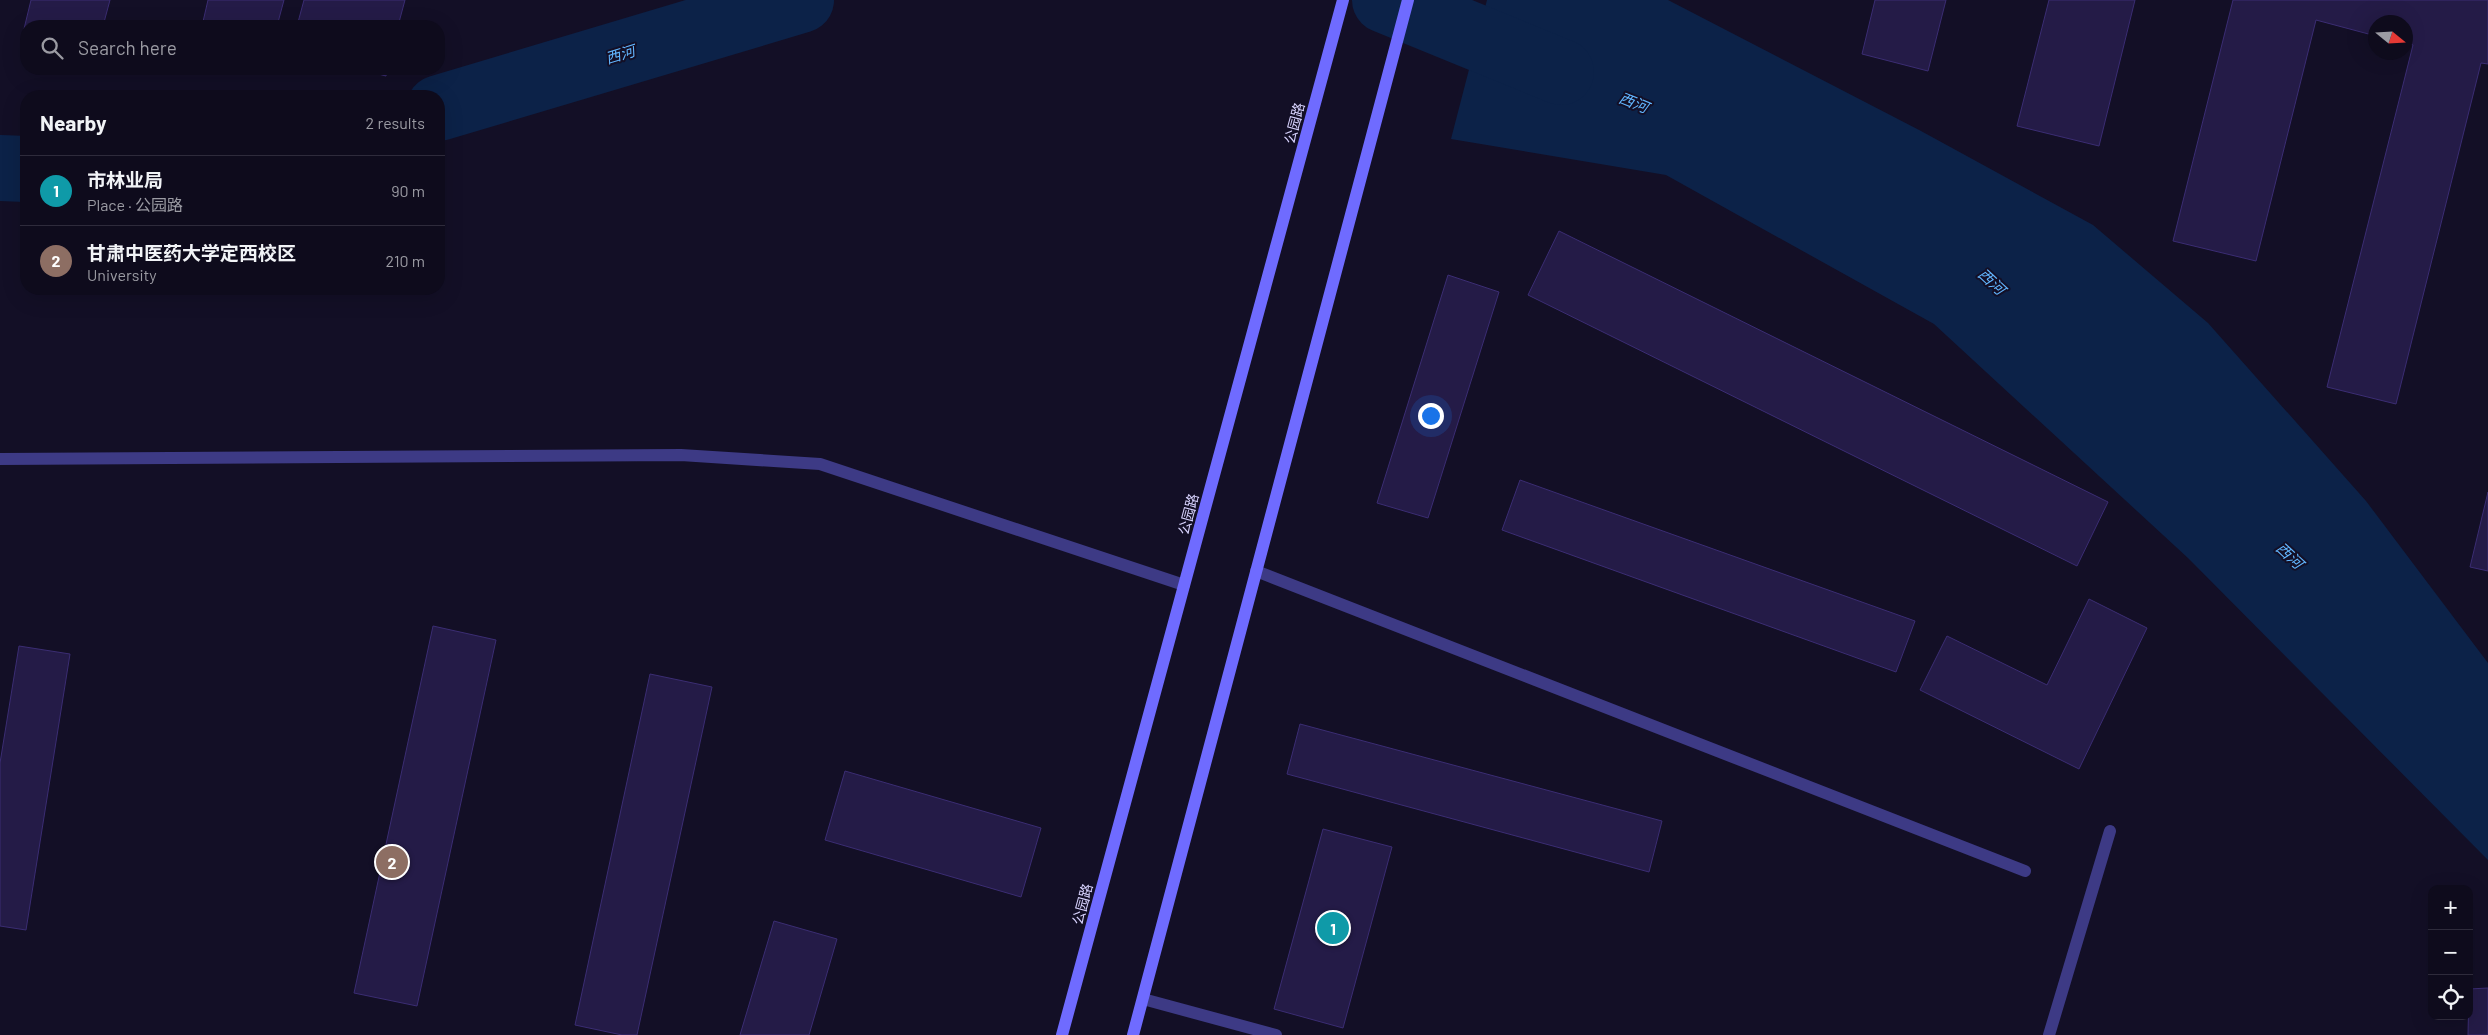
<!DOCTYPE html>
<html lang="en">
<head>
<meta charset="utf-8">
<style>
  :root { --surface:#0e0b1c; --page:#171425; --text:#f1f3f6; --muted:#9b9ba3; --line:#2e2b3b; --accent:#8c9099 }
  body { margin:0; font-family:Barlow,"Noto Sans SC",sans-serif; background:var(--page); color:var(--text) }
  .controls { position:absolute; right:15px; bottom:15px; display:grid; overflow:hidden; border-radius:10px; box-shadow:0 5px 20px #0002 }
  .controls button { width:45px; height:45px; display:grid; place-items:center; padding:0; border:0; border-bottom:1px solid var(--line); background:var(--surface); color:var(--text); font:25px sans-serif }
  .compass { position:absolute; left:2368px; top:15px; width:45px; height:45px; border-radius:50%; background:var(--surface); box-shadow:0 5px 20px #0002; rotate:108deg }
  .you { position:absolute; left:1430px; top:415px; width:18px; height:18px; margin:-12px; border:4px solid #fff; border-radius:50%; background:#1a73e8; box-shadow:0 0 0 8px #1a73e833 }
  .badge { display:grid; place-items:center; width:32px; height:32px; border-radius:50%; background:var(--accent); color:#fff; font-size:16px; font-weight:700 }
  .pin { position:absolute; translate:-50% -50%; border:2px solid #fff; box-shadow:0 1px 5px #0006 }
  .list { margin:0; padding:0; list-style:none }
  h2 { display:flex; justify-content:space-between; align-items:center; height:65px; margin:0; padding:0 20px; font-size:21px }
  h2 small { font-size:16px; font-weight:400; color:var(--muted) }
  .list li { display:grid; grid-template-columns:32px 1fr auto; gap:15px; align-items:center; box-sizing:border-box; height:70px; padding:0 20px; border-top:1px solid var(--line) }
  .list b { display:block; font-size:19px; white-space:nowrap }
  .list p { margin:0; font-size:16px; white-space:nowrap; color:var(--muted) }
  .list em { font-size:16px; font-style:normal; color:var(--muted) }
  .icon { flex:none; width:28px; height:28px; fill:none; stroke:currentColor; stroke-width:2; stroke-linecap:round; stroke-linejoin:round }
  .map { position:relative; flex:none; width:2488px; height:1035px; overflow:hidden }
  .search { position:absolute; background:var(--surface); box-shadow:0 5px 20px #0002; left:20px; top:20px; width:425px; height:55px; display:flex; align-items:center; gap:12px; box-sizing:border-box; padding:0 18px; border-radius:20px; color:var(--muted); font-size:19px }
  .panel { position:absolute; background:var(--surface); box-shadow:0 5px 20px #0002; left:20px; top:90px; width:425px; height:205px; border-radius:20px }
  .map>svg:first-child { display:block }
</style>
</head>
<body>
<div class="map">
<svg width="2488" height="1035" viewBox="0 0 2488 1035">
  <rect width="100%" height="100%" fill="#130f26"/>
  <path fill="#0c2248" d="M1487 0H1668L1921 131 2093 225 2208 323 2366 501 2488 663V860L2188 558 1934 324 1666 175 1451 139Z"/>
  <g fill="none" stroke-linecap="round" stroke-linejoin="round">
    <path stroke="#0c2248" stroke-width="66" d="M1385 0 1561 72
      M439 108 801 0
      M0 168 26 169"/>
  </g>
  <path fill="#241b47" stroke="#3b2d73" d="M31 0H110L103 26H26V30L24 29Z
    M208 0H284L277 26H202Z
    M304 0H405L398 26H297Z
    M1875 0H1946L1928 71 1862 54Z
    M2049 0H2135L2099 146 2017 126Z
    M2233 0H2488V64L2481 63 2396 404 2327 387 2413 45 2406 43V22H2376V36L2316 20 2256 261 2173 241Z
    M359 69H387L386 76Z
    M1559 231 2108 502 2077 566 1528 295Z
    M1448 275 1499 292 1428 518 1377 503Z
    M1520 480 1915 621 1896 672 1502 530Z
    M2488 492V571L2470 567Z
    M2089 599 2147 628 2079 769 1920 690 1947 636 2047 685Z
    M433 626 496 640 417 1006 354 993Z
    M19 646 70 654 26 930 0 926V763Z
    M650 674 712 687 637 1035H622L575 1025Z
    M1300 724 1662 821 1649 872 1287 774Z
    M845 771 1041 828 1021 897 825 840Z
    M1323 829 1392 847 1343 1028 1274 1009Z
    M774 921 837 939 809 1035H740Z
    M2488 988V1035H2468L2469 989Z"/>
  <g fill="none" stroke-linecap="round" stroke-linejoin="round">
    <path stroke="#3d3a85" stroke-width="12" d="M0 459 681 455 820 464 1184 585
      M1256 571 2025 871
      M1143 999 1276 1035
      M2049 1035 2110 831"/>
    <path stroke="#6f6bff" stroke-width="12" d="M1062 1035 1343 0
      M1133 1035 1408 0"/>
  </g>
  <g text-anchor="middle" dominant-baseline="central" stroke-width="4" stroke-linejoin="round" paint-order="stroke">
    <g font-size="14" fill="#d9d4ff" stroke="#130f26">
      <text transform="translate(1294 123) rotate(-75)">公园路</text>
      <text transform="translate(1188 514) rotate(-75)">公园路</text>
      <text transform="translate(1082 904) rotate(-75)">公园路</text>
    </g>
    <g font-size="15" font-style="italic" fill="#62b6ff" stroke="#130f26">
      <text transform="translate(620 54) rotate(-17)">西河</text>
      <text transform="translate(1634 102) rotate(22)">西河</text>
      <text transform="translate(1992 281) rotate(43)">西河</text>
      <text transform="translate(2290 555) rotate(43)">西河</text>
    </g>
  </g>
</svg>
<div class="controls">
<button>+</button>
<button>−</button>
<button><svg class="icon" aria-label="locate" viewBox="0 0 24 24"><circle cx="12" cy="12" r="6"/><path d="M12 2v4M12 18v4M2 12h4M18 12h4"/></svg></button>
</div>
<svg class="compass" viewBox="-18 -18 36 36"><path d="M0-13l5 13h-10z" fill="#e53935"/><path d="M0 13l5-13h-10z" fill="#9b9ba3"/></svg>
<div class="you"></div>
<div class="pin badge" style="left:1333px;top:928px;background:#0f9aa8">1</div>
<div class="pin badge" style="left:392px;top:862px;background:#8d6e63">2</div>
<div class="search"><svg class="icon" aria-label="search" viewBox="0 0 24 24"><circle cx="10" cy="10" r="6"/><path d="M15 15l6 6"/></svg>Search here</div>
<section class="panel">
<h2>Nearby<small>2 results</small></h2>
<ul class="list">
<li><span class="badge" style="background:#0f9aa8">1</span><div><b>市林业局</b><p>Place · 公园路</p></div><em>90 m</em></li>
<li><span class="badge" style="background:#8d6e63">2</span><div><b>甘肃中医药大学定西校区</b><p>University</p></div><em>210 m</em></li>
</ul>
</section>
</div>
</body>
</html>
